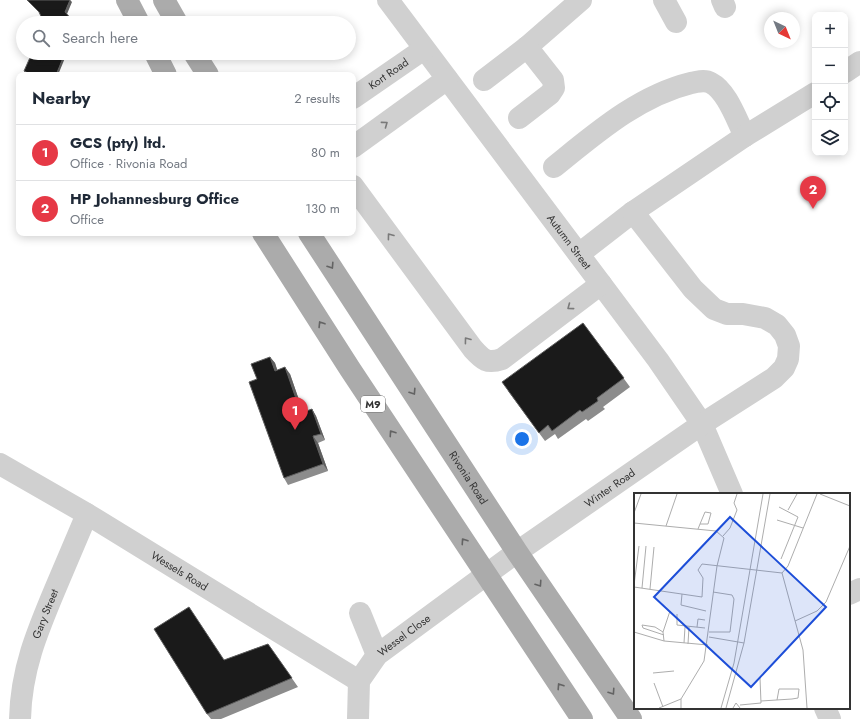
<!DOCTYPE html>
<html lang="en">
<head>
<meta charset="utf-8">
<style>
  :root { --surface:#fff; --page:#f2f2f3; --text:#1f2937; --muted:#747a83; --line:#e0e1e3; --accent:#e63946 }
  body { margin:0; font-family:Jost,sans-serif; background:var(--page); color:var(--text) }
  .controls { position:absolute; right:12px; top:12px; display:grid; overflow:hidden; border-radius:8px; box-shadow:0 2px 10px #0003 }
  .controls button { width:36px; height:36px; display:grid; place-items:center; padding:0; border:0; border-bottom:1px solid var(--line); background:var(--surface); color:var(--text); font:20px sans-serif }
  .compass { position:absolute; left:764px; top:12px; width:36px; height:36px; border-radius:50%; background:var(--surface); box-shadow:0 2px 10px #0003; rotate:137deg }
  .you { position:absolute; left:522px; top:439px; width:14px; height:14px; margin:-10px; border:3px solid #fff; border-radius:50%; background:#1a73e8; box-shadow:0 0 0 6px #1a73e833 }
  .badge { display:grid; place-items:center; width:26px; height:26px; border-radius:50%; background:var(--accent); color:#fff; font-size:13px; font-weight:700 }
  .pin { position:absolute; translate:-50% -33px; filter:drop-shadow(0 1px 2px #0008) }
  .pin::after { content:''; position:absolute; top:21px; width:14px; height:12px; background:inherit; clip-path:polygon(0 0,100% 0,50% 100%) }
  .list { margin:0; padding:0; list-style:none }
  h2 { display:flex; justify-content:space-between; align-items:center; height:52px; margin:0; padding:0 16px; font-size:17px }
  h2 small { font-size:13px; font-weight:400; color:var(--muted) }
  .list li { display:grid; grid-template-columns:26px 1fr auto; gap:12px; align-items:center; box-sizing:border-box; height:56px; padding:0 16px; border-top:1px solid var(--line) }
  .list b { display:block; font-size:15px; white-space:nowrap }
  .list p { margin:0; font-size:13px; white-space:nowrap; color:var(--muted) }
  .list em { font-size:13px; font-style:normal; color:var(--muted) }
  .icon { flex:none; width:22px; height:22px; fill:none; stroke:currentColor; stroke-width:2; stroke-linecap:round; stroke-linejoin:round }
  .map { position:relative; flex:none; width:860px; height:719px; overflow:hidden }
  .search { position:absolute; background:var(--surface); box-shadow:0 2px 10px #0003; left:16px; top:16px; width:340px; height:44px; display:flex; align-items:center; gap:10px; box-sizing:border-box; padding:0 14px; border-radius:22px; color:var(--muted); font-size:15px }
  .panel { position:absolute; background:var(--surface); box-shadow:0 2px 10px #0003; left:16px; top:72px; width:340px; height:164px; border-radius:8px }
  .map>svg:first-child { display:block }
</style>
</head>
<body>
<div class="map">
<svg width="860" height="719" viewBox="0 0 860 719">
  <rect width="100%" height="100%" fill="#fff"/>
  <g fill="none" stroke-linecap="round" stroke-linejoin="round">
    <g stroke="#d0d0d0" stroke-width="22">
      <path id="s1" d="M388 0 658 360 702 424 732 494"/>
      <path d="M664 0 676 22"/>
      <path d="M722 0 725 7"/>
      <path d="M845 72 860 62"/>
      <path d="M484 80 527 47 581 0"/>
      <path id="s2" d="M353 98 424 49"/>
      <path d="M519 118 550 94 554 88 553 80 527 47"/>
      <path d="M353 147 447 79"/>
      <path d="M554 167C595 134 638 96 691 83 698 82 704 79 711 83 727 91 737 121 745 136"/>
      <path d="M353 186 473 349C483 360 487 364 502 359L601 284"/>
      <path d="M579 254 633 212"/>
      <path id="s3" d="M0 464 87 514 359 681"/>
      <path d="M849 594 860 589"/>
      <path d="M360 613 377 655"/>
      <path d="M825 708 830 719"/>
      <path id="s4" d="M20 719C21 670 37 632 56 587 66 563 77 538 87 514"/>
      <path id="s5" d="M358 719 359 681 377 655 517 552 702 424 774 378 784 368 788 359 789 346 785 335 777 325 765 318 743 314H727L714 309 693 289 633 212 745 136 815 93"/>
    </g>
    <g stroke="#ababab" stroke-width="22">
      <path d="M127 0 139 23"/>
      <path d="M164 0 177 23"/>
      <path d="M155 53 166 75"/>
      <path d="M194 53 208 75"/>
      <path d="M263 233 350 369 582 719"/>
      <path id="s6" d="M309 233 517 552 631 719"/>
    </g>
  </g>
  <path fill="#8c8c8c" d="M24 71 58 75H29L25 73Z
    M583 323 630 387 603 407 605 409 588 421 586 419 558 439 555 434 545 441 508 391Z
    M270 357 275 363 277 370 290 374 303 412 312 409 316 416 325 440 318 443 328 471 288 485 284 478 257 379Z
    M268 644 298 687 221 719H211L207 714 224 660Z"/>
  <path fill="#5f5f5f" d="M70 0 72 2 67 14 65 12Z
    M65 53H67L58 75H56Z
    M270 357 275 363 280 378 275 371Z
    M285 367 290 374 306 420 301 413Z
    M312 409 316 416 325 440 321 434Z
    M313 436 318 443 328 471 323 464Z"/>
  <path fill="#1a1a1a" stroke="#5f5f5f" d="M27 0H70L65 12 75 23H44L39 12Z
    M32 53H65L56 75H32L24 71Z
    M583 323 624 378 597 398 598 401 582 412 580 410 552 431 548 425 539 433 502 382Z
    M270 357 275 371 285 367 301 413 312 409 321 434 313 436 323 464 284 478 249 382 257 379 251 364Z
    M189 607 224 660 268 644 292 678 207 714 154 629Z"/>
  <defs><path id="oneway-chevron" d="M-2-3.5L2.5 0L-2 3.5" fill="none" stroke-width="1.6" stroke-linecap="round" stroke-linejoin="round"/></defs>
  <g stroke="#7a7a7a">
    <use href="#oneway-chevron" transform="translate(385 124) rotate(-36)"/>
    <use href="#oneway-chevron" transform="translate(390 236) rotate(-127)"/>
    <use href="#oneway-chevron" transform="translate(570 307) rotate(143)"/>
    <use href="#oneway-chevron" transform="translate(467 340) rotate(-127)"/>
  </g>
  <g stroke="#636363">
    <use href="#oneway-chevron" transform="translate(331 266) rotate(57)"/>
    <use href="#oneway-chevron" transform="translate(321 324) rotate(-122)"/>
    <use href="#oneway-chevron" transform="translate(413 392) rotate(57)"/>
    <use href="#oneway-chevron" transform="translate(392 433) rotate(-124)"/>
    <use href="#oneway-chevron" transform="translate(464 541) rotate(-124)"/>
    <use href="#oneway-chevron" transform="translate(539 584) rotate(56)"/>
    <use href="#oneway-chevron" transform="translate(560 686) rotate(-123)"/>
    <use href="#oneway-chevron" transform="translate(612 692) rotate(56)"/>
  </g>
  <g text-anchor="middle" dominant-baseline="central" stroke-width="4" stroke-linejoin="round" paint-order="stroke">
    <rect fill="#fff" stroke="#707070" stroke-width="1" x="361" y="396" width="24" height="16" rx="3"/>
    <g font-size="10" font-weight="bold" fill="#333">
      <text x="373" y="404">M9</text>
    </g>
    <g font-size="11" fill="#333" stroke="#fff">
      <text stroke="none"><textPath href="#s2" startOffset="43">Kort Road</textPath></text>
      <text stroke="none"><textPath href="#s1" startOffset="302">Autumn Street</textPath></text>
      <text stroke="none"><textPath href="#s6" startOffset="292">Rivonia Road</textPath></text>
      <text stroke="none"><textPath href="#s5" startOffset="356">Winter Road</textPath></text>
      <text stroke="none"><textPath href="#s3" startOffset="209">Wessels Road</textPath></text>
      <text stroke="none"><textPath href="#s4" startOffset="109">Gary Street</textPath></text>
      <text stroke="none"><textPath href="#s5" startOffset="103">Wessel Close</textPath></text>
    </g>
  </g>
  <g transform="translate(634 493)">
    <rect width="216" height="216" fill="#fff"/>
    <path fill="none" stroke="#adadad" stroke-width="1" d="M186 1 216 13M145 14 164 24 147 66M154 17 163 1M0 20 7 1M143 27 169 35M0 30 82 38 90 45 83 73 70 168 47 206V215M32 33 43 1M64 36 66 31 71 19 77 20 74 31H66M89 43 96 35 103 17 100 10 103 1M148 80 169 157 173 215M0 92 5 53M0 94 68 104 69 85 64 77 68 71 148 80 154 73 183 1M8 95 12 53M16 96 20 54M48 101 47 112 72 118M43 121V132L71 135M161 128 183 118 192 109 216 53M8 132 9 135 30 142M8 132 21 134 29 139M63 134 64 126 71 127M0 139 30 148 74 152M75 139H96L100 106 98 102 79 99M75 144 110 150M30 148 29 139 36 118M50 150 51 134M54 151 55 134M19 180 40 178M20 190 29 214M127 208 158 206 164 205 165 196H145L143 207M106 212 127 210 126 185M25 215 47 206M87 215 100 170 129 1M92 215 110 150 136 1M99 215 102 210 106 215"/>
    <path fill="#1d4ed8" fill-opacity="0.15" stroke="#1d4ed8" stroke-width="2" d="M96 24 192 114 117 194 20 104Z"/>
    <rect width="216" height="216" fill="none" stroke="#333" stroke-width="2"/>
  </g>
</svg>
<div class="controls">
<button>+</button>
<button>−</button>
<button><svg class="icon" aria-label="locate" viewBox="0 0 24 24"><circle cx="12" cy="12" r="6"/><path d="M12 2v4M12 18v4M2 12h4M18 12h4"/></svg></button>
<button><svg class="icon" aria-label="layers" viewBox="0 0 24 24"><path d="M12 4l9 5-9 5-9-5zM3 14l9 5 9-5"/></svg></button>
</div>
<svg class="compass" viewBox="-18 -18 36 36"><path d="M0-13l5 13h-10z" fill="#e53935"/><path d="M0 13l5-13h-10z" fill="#747a83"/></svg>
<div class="you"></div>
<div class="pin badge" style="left:295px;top:430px">1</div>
<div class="pin badge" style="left:813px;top:209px">2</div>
<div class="search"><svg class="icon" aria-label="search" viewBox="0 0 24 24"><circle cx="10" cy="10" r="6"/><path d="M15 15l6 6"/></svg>Search here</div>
<section class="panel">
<h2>Nearby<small>2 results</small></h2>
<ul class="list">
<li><span class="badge">1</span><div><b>GCS (pty) ltd.</b><p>Office · Rivonia Road</p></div><em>80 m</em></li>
<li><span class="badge">2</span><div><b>HP Johannesburg Office</b><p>Office</p></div><em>130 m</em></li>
</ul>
</section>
</div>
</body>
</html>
